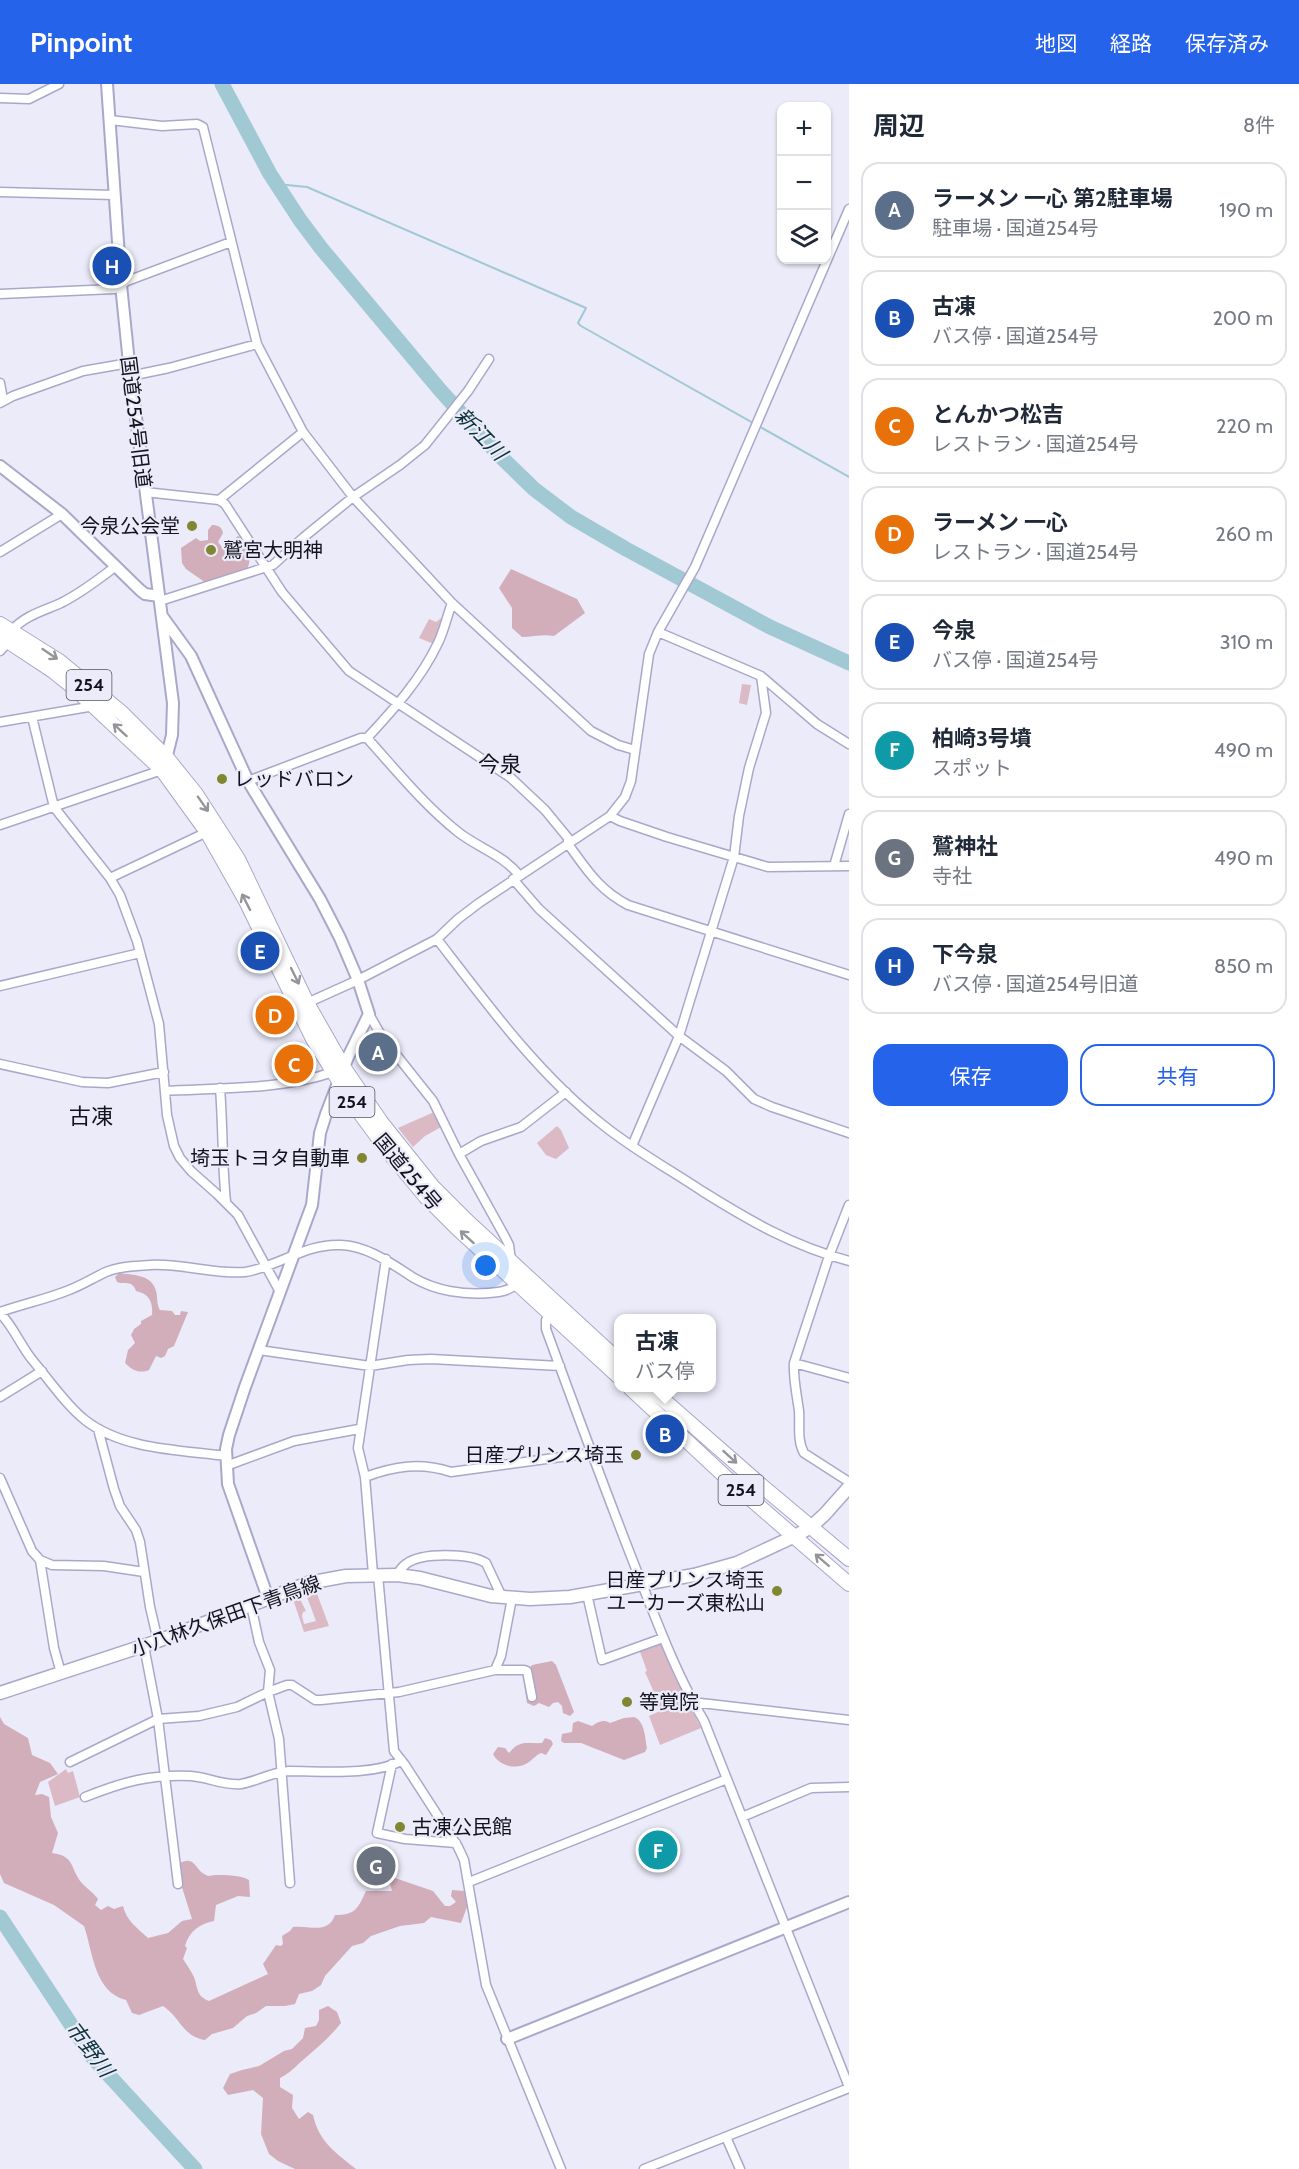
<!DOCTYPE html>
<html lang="ja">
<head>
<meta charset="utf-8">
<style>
  :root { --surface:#fff; --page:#f6f6f7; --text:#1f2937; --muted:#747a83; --line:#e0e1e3; --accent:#2563eb }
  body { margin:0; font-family:Cabin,"Noto Sans JP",sans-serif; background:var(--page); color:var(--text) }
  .controls { position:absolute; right:18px; top:18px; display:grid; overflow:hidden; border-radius:12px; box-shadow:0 2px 4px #0004 }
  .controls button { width:54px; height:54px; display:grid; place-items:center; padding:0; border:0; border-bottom:2px solid var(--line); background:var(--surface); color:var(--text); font:30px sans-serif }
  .you { position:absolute; left:486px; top:1182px; width:21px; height:21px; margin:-15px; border:4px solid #fff; border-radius:50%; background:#1a73e8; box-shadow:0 0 0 9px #1a73e833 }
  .badge { display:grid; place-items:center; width:39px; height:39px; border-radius:50%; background:var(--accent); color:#fff; font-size:20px; font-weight:700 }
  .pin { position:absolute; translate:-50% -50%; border:3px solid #fff; box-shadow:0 2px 6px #0006 }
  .popup { position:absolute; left:614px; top:1230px; width:102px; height:78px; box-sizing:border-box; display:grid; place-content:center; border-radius:12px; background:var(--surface); filter:drop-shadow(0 2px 4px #0005); font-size:20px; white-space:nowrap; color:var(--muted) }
  .popup b { font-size:22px; color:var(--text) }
  .popup::after { content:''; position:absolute; left:50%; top:100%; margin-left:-12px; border:12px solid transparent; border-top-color:var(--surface) }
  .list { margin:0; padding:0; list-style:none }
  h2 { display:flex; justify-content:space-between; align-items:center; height:78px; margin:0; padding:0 24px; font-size:26px }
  h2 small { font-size:20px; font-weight:400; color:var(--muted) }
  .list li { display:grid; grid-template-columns:39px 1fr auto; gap:18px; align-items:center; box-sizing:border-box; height:96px; margin:0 12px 12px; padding:0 12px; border:2px solid var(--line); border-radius:18px }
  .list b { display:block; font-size:22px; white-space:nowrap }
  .list p { margin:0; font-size:20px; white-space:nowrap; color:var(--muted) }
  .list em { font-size:20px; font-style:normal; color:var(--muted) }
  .actions { display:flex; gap:12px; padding:18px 24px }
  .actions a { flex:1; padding:14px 0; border:2px solid var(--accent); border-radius:18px; text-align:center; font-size:21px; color:var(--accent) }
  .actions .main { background:var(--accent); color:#fff }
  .icon { flex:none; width:33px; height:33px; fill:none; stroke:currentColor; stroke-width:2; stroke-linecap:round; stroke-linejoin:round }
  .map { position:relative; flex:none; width:849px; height:2085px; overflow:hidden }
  header { display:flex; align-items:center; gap:36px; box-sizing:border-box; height:84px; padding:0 30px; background:var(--accent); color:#fff }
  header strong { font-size:28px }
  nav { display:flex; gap:33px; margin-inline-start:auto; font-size:21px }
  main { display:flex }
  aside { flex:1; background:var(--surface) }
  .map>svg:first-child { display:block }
</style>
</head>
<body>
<header>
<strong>Pinpoint</strong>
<nav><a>地図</a><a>経路</a><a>保存済み</a></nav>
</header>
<main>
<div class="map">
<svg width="849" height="2085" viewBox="0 0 849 2085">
  <rect width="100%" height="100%" fill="#ebebf9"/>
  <path fill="#dbbac5" d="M444 532 434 560 419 554 429 535 436 538Z
    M742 600 751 601 747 621 739 619Z
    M434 1028 441 1043 425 1052 413 1063 398 1044Z
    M557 1042 561 1046 569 1064 556 1075 546 1071 537 1059Z
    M316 1507 329 1542 304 1548 293 1515 299 1513 306 1527 303 1528 302 1532 304 1540 316 1537 307 1513Z
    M662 1558 682 1607 701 1644 660 1661 649 1632 660 1627 657 1620 653 1621 648 1609 653 1606 645 1588 647 1587 639 1565Z
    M66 1685 68 1689 73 1687 80 1713 55 1722 48 1698Z"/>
  <path fill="#d2aeba" d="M212 441C218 441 222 443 223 449L218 458 222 463 226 462 238 452C250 456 253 476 246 487L206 499 186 485 182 479 181 464 196 454 200 457 208 456V446Z
    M511 485 577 515 585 529 554 552C543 550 533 553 522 553L512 544V524L499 504Z
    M119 1189C132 1191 152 1190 156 1207 158 1213 156 1219 160 1226L172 1227 175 1231H180L181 1227 188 1228 174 1262 168 1265 165 1272 161 1274 156 1272 149 1286C139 1290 132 1286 125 1279L128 1266 135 1259 131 1251 134 1245 141 1240V1237L152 1231C153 1219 150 1210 136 1207 132 1195 124 1201 117 1198L115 1193Z
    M552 1577 556 1581 574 1628 570 1632 563 1629 562 1622 558 1618 553 1619 549 1623 539 1619 534 1622 527 1619 523 1593 533 1591 530 1584 532 1581Z
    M0 1633 4 1640 28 1654 32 1671 50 1679 58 1690 40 1698 35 1711 42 1710 49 1713 51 1733 58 1749 52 1769C75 1772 70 1784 81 1798 86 1804 93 1808 98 1815L95 1821 101 1826 108 1822 114 1825 123 1822C126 1836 138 1845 148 1854L168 1849 182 1837 192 1835 180 1797 178 1780C196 1770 194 1786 206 1791 210 1793 211 1791 216 1791 226 1791 240 1791 249 1796L250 1813 238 1812 216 1821 214 1837C200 1840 189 1847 185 1862L187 1864 183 1875C187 1881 191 1887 194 1893 198 1904 196 1912 209 1917L268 1890 263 1880 276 1861 281 1862 283 1860 282 1852 290 1847 293 1843C309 1841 328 1851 335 1831 356 1831 358 1824 366 1807H392L389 1795 392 1793 433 1807 445 1822H450L456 1818 451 1812 452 1806 465 1807 467 1823 461 1839 431 1833 424 1839 400 1842 371 1852 363 1859 352 1862 325 1892 321 1901 312 1907 299 1910 295 1920 285 1922H266L256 1929 247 1932 233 1944 212 1950 205 1956C182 1952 181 1934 163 1922L139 1931 132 1929 126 1916C94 1908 93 1868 84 1842L54 1821 4 1799 0 1790Z
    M634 1633C645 1637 645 1654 647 1664L645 1668 624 1676 581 1659H564L561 1657 562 1650 572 1648 573 1639 578 1637 592 1642C598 1638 603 1635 610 1639L624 1634Z
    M545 1654 551 1656 553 1660 546 1671 541 1669C536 1671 533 1675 529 1678 517 1687 499 1682 493 1670L498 1663 505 1664 509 1669C520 1655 527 1660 542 1659Z
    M328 1922 337 1928 341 1939C329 1954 317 1964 303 1976 295 1983 290 1989 280 1994V2003L293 2011 292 2024 299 2035 308 2028 313 2031C319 2058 335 2068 356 2085H295L278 2077 269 2070 261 2050 263 2014 253 2006 228 2011 223 2004 230 1990 242 1986 259 1982 284 1967 292 1965 303 1954 305 1944 316 1942 319 1936V1926Z"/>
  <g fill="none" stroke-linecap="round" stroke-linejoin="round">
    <path stroke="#a1c9d4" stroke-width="2" d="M277 100 307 103 586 224 578 239 581 242 849 393"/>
    <path stroke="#a1c9d4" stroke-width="15" d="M222 0 270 90 300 136 321 164 440 306 497 369 534 405 571 433 626 465 770 543 849 579
      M0 1833 93 1974 195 2085"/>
    <g stroke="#a9a8ca" stroke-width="11">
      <path id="minor" d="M0 14 29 15 59 0
        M110 36 162 42 197 40 203 43 257 260 303 348 353 413 452 519 591 647 618 661 635 666
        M0 108 114 111
        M0 210 114 205 127 197 231 158
        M130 292 169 284 257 260
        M0 299 3 316
        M0 319 13 312 83 287 129 279
        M145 408 219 416 225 420 282 508 349 587 511 694 545 726 568 754V760C587 786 599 806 628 821L849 891
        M219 416 303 348
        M0 468 62 430
        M160 517 273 481 304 453 353 413 400 381 425 361 468 307 489 275
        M12 546C26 531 43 527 61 519 81 509 98 496 116 482
        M0 567 9 557
        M761 592 817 640 849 660
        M32 633 54 723 110 794 120 811 137 857 159 940 167 1031 174 1062 180 1074 191 1087 217 1110 238 1131 280 1208
        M0 638 94 622
        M367 654C396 686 424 721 458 748 477 763 503 771 519 791
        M248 697 361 654H367C394 625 421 595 438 559 444 547 447 532 452 519
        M610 732 620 737 667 753 768 783 849 782
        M0 741 162 686
        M834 782 849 730
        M110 794 207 748
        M513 795 539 825 679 952 726 987 754 1015 772 1023 849 1049
        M437 855C487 920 538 990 603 1041 634 1066 669 1085 702 1107 750 1137 793 1162 849 1177
        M0 902 140 869
        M307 919 358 896 437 855 458 835 479 819 610 732 625 713 631 697 649 570 658 548 695 483 849 125
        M369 930 382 953 433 1017 459 1070 505 1153 509 1161 511 1177
        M0 980 82 998 108 999 164 988
        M220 1004C223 1042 222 1080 226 1118
        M165 1007C218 1004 282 1006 333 988
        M632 1062 679 952 734 773 739 732 749 684 766 629 761 592 658 548
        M459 1070 481 1057 521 1043 566 1008
        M849 1121 829 1172 794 1279C793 1295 797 1311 799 1327 800 1341 797 1357 804 1369L849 1398
        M0 1228C23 1220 47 1215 69 1206 82 1201 93 1194 106 1188 119 1182 136 1182 150 1181 183 1179 215 1191 245 1188 278 1183 306 1159 341 1161 368 1162 392 1180 414 1194 436 1207 464 1211 489 1209 501 1208 509 1207 518 1199
        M0 1229C14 1243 21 1263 34 1278 50 1297 66 1321 85 1336 123 1366 181 1366 226 1372
        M551 1230 546 1236V1245C576 1327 606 1409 638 1490 658 1540 676 1590 704 1637L849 2003
        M259 1266 370 1282 408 1276 431 1275 560 1282
        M794 1279 849 1294
        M0 1313 42 1287
        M98 1345 114 1405 120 1422 136 1446 140 1458 150 1523 158 1557
        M226 1382 294 1357 359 1345
        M365 1393C395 1382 420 1378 451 1388L591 1369
        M0 1394 32 1467 40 1476 52 1481 104 1482 144 1488
        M40 1476 54 1564 61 1589
        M373 1490 365 1393 358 1364 386 1175
        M378 1491 394 1667 405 1681 458 1763 464 1776 486 1901 561 2085
        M397 1491C399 1487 402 1483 406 1480 421 1468 470 1469 486 1479L502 1513
        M587 1510 602 1576 663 1554
        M251 1521 259 1558 270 1586 268 1608 279 1655 290 1799
        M144 1562 158 1635 178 1800
        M495 1586 501 1572 512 1514
        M692 1618 849 1636
        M70 1678 158 1635 199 1632 237 1623 268 1608 287 1601H292L315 1616H321L399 1608 495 1586H524L527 1587 532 1613
        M392 1680 377 1749 405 1755 456 1759
        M85 1713C123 1698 150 1690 191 1692 207 1693 225 1702 241 1700 258 1697 272 1688 289 1687 325 1687 370 1692 402 1677
        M742 1733 811 1704 849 1703
        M469 1798 727 1695
        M726 2053 740 2085
        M644 2085 849 2004"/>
    </g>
    <g stroke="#a9a8ca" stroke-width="14">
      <path id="tertiary" d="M107 0 121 201 129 279 173 619 172 651 165 679
        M0 382 62 430 140 506 145 510 159 512
        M162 532 191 572 248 697 320 815 340 854 358 896 369 930 348 973 326 1030 320 1049 312 1121 245 1303 229 1351 226 1365 228 1400 268 1514
        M507 1955 849 1818"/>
    </g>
    <g stroke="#a9a8ca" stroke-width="15">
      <path id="secondary" d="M0 1609 158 1557 308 1499 346 1492 397 1491 420 1494 491 1512 530 1515 570 1513 694 1491 737 1479 795 1452 811 1443 825 1430 849 1403"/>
    </g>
    <g stroke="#a9a8ca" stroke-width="16">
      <path id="trunk" d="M0 540 59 577 122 629 167 674 196 710 238 775 307 919 344 984 381 1038 433 1103 467 1137 618 1276
        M0 552 53 587 73 603 162 686 207 748 246 817 313 955 354 1021 391 1071 425 1112 457 1144 618 1292
        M630 1304 731 1398 849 1500
        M650 1304 762 1402 849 1475"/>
    </g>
    <use href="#minor" stroke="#fff" stroke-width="8"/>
    <use href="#tertiary" stroke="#fff" stroke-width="10"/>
    <use href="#secondary" stroke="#fff" stroke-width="12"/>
    <use href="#trunk" stroke="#fff" stroke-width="14"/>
  </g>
  <defs><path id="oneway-shaft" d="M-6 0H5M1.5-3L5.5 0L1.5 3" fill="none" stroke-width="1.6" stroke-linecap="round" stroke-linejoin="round" transform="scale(1.5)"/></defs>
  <g stroke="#95949a">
    <use href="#oneway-shaft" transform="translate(50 570) rotate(34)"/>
    <use href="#oneway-shaft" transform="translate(120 646) rotate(-138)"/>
    <use href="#oneway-shaft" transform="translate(203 720) rotate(55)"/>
    <use href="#oneway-shaft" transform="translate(246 818) rotate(-117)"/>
    <use href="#oneway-shaft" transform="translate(295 892) rotate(64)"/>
    <use href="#oneway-shaft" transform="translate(467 1153) rotate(-138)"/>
    <use href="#oneway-shaft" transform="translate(730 1373) rotate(42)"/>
    <use href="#oneway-shaft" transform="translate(822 1476) rotate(-139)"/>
  </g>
  <g fill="#818631" stroke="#ebebf9" stroke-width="2">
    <circle cx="192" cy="442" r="6"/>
    <circle cx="211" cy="466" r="6"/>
    <circle cx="222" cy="695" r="6"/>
    <circle cx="362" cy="1074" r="6"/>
    <circle cx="636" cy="1371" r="6"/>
    <circle cx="777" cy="1507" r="6"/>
    <circle cx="627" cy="1618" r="6"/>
    <circle cx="400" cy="1743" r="6"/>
  </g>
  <g text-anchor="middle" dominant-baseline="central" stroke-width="4.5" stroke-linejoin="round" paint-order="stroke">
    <g fill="#ebebf9" stroke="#545360" stroke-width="1.5">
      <rect x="66.5" y="586" width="45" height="30" rx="4.5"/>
      <rect x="329.5" y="1003" width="45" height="30" rx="4.5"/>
      <rect x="718.5" y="1391" width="45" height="30" rx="4.5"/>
    </g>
    <g font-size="18" font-weight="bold" fill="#13121e">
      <text x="89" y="601">254</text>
      <text x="352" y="1018">254</text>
      <text x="741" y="1406">254</text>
    </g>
    <g font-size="20" fill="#13121e" stroke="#ebebf9">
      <text transform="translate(136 338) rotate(83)">国道254号旧道</text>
      <text transform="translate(408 1088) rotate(50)">国道254号</text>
      <text transform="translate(226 1532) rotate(-20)">小八林久保田下青鳥線</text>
    </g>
    <g font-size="20" fill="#13121e" stroke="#ebebf9" text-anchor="end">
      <text x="180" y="442">今泉公会堂</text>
      <text x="223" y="466" text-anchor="start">鷲宮大明神</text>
      <text x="234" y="695" text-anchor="start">レッドバロン</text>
      <text x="350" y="1074">埼玉トヨタ自動車</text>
      <text x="624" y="1371">日産プリンス埼玉</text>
      <text x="765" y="1496">日産プリンス埼玉<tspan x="765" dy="23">ユーカーズ東松山</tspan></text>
      <text x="639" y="1618" text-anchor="start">等覚院</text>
      <text x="412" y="1743" text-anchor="start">古凍公民館</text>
    </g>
    <g font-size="21" font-style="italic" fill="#0c323b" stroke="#ebebf9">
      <text transform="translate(481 350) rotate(46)">新江川</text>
      <text transform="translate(90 1965) rotate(53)">市野川</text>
    </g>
    <g font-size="22" fill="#13121e" stroke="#ebebf9">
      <text x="500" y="680">今泉</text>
      <text x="91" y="1032">古凍</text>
    </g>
  </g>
</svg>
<div class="controls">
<button>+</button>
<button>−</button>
<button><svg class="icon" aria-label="layers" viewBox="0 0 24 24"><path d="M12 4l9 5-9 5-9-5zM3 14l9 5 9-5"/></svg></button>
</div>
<div class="you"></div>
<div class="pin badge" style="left:378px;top:968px;background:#5c6f8a">A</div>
<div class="pin badge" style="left:665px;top:1350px;background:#1a4fb4">B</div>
<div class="popup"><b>古凍</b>バス停</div>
<div class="pin badge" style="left:294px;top:980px;background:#e8710a">C</div>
<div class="pin badge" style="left:275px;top:931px;background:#e8710a">D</div>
<div class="pin badge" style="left:260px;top:867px;background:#1a4fb4">E</div>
<div class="pin badge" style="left:658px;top:1766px;background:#0f9aa8">F</div>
<div class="pin badge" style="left:376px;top:1782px;background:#6b7280">G</div>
<div class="pin badge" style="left:112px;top:182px;background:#1a4fb4">H</div>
</div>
<aside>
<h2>周辺<small>8件</small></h2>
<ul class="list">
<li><span class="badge" style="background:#5c6f8a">A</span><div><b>ラーメン 一心 第2駐車場</b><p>駐車場 · 国道254号</p></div><em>190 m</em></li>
<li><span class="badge" style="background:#1a4fb4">B</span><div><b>古凍</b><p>バス停 · 国道254号</p></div><em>200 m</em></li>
<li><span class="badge" style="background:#e8710a">C</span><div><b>とんかつ松吉</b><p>レストラン · 国道254号</p></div><em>220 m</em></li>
<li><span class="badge" style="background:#e8710a">D</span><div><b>ラーメン 一心</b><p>レストラン · 国道254号</p></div><em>260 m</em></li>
<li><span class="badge" style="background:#1a4fb4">E</span><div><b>今泉</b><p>バス停 · 国道254号</p></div><em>310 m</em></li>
<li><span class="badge" style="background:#0f9aa8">F</span><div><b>柏崎3号墳</b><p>スポット</p></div><em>490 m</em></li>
<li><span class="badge" style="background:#6b7280">G</span><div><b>鷲神社</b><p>寺社</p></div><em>490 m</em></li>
<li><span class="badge" style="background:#1a4fb4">H</span><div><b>下今泉</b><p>バス停 · 国道254号旧道</p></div><em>850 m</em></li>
</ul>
<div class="actions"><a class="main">保存</a><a>共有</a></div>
</aside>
</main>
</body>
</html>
